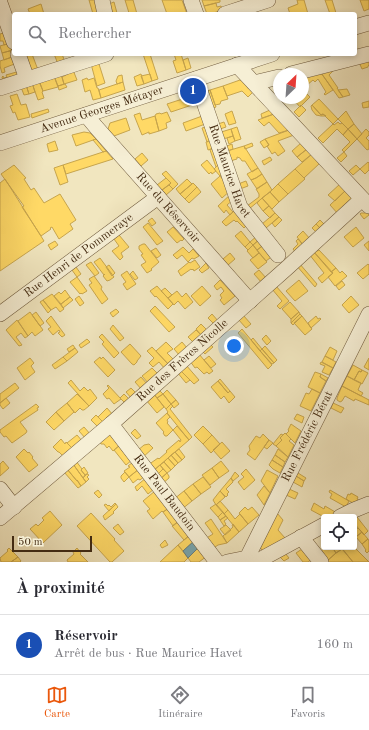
<!DOCTYPE html>
<html lang="fr">
<head>
<meta charset="utf-8">
<style>
  :root { --surface:#fff; --page:#f7f7f7; --text:#2b2b33; --muted:#7c7c81; --line:#e1e1e2; --accent:#ea580c }
  body { margin:0; font-family:"Old Standard TT",serif; background:var(--page); color:var(--text) }
  .controls { position:absolute; right:12px; bottom:12px; display:grid; overflow:hidden; border-radius:4px; box-shadow:0 2px 6px #0003 }
  .controls button { width:36px; height:36px; display:grid; place-items:center; padding:0; border:0; border-bottom:1px solid var(--line); background:var(--surface); color:var(--text); font:20px sans-serif }
  .compass { position:absolute; left:273px; top:68px; width:36px; height:36px; border-radius:50%; background:var(--surface); box-shadow:0 2px 6px #0003; rotate:25deg }
  .scale { position:absolute; left:12px; bottom:10px; width:80px; box-sizing:border-box; padding-left:4px; border:2px solid #442b12; border-top:0; font-size:11px; line-height:14px; white-space:nowrap; color:#442b12; -webkit-text-stroke:3px #f6efd5; paint-order:stroke }
  .you { position:absolute; left:234px; top:346px; width:14px; height:14px; margin:-10px; border:3px solid #fff; border-radius:50%; background:#1a73e8; box-shadow:0 0 0 6px #1a73e833 }
  .badge { display:grid; place-items:center; width:26px; height:26px; border-radius:50%; background:var(--accent); color:#fff; font-size:13px; font-weight:700 }
  .pin { position:absolute; translate:-50% -50%; border:2px solid #fff; box-shadow:0 1px 4px #0006 }
  .list { margin:0; padding:0; list-style:none }
  h2 { display:flex; justify-content:space-between; align-items:center; height:52px; margin:0; padding:0 16px; font-size:17px }
  h2 small { font-size:13px; font-weight:400; color:var(--muted) }
  .list li { display:grid; grid-template-columns:26px 1fr auto; gap:12px; align-items:center; box-sizing:border-box; height:60px; padding:0 16px; border-top:1px solid var(--line) }
  .list b { display:block; font-size:15px; white-space:nowrap }
  .list p { margin:0; font-size:13px; white-space:nowrap; color:var(--muted) }
  .list em { font-size:13px; font-style:normal; color:var(--muted) }
  .icon { flex:none; width:22px; height:22px; fill:none; stroke:currentColor; stroke-width:2; stroke-linecap:round; stroke-linejoin:round }
  .map { position:relative; flex:none; width:369px; height:562px; overflow:hidden }
  .search { position:absolute; background:var(--surface); box-shadow:0 2px 6px #0003; left:12px; right:12px; top:12px; height:44px; display:flex; align-items:center; gap:10px; box-sizing:border-box; padding:0 14px; border-radius:4px; color:var(--muted); font-size:15px }
  .sheet { height:112px; background:var(--surface) }
  nav { display:flex; justify-content:space-around; align-items:center; box-sizing:border-box; height:56px; border-top:1px solid var(--line); background:var(--surface); font-size:11px; color:var(--muted) }
  nav a { display:grid; justify-items:center; gap:2px }
  nav .on { color:var(--accent) }
  .map>svg:first-child { display:block }
</style>
</head>
<body>
<div class="map">
<svg width="369" height="562" viewBox="0 0 369 562">
  <rect width="100%" height="100%" fill="#f1e6bf"/>
  <filter id="stains"><feTurbulence type="fractalNoise" baseFrequency=".005" numOctaves="4"/><feColorMatrix values="0 0 0 0 .2 0 0 0 0 .09 0 0 0 0 .02 0 0 0 .5 -.17"/></filter>
  <radialGradient id="worn" r=".72"><stop offset=".6" stop-color="#630" stop-opacity="0"/><stop offset="1" stop-color="#630" stop-opacity=".3"/></radialGradient>
  <path fill="#ffd966" stroke="#c7a54d" d="M89 0H98L102 14H93Z
    M125 0H133L137 14 129 13Z
    M162 0H182L187 14H167Z
    M202 0H220V2L204 6Z
    M297 0H304L308 14H290L288 8 298 4Z
    M325 0H332L336 13 330 14Z
    M360 0H369V9L364 11Z
    M114 2 117 13 112 14 109 4Z
    M216 3 217 7 221 6 223 10 210 14H207L204 6Z
    M41 4 44 14H30L28 9Z
    M6 32 10 43 4 45 3 41H0V34Z
    M10 43 13 50 2 53 0 46Z
    M13 50 15 56 4 60 2 53Z
    M24 54H32L38 70H30Z
    M54 54H62L65 62 58 64Z
    M143 54H150L158 79 152 81Z
    M174 54H181L186 70 177 73 173 61 176 60Z
    M15 56 17 63 4 68 5 72 2 73 0 66V61Z
    M369 57V65L368 66V67L362 69 358 60Z
    M188 58 191 68 186 70 183 60Z
    M98 61 105 83 97 86 91 64Z
    M73 70 77 80 64 84 62 77 68 74V71Z
    M319 70H334L329 75 338 88H337L343 97 339 98Z
    M319 70 333 90 325 95 324 94 326 92 318 79 315 82 313 80 307 85 303 81V74Z
    M20 71 19 77 3 82 2 77 3 76 4 78 7 77 6 75Z
    M61 74 64 84 58 86 54 76Z
    M141 74 144 84 137 86 134 77Z
    M150 74 152 81 144 84 141 76Z
    M122 75 123 82 117 84 116 81 118 76Z
    M54 76 58 87 43 91 39 81Z
    M87 78 88 80 94 78 97 88H98L101 98 93 100 90 90 85 92 82 80Z
    M240 80 243 81 253 92 248 97 242 91 227 96 223 86Z
    M39 81 43 91 42 92 44 98 38 100 32 83Z
    M123 82 125 90 101 98 99 90Z
    M32 83 35 92 29 94 26 85Z
    M65 84 67 87 59 90 58 86Z
    M26 85 29 94 24 95 21 87Z
    M223 86 228 99 221 101 220 104 215 105 210 90Z
    M347 89 350 95 343 97 338 90Z
    M210 90 216 107 210 109 204 92Z
    M303 90 310 97 300 107 292 98H303Z
    M17 94 21 105 26 104 30 117 18 120 15 112 13 113 10 106 13 105 10 96Z
    M198 94 201 102 171 112 167 104Z
    M319 99 338 119 333 124 323 114 321 115 312 105Z
    M369 101V107L363 108 362 103Z
    M301 105 306 110 299 117 294 112Z
    M312 105 321 115 323 114 326 116H321L316 115 312 110 311 106Z
    M48 109 49 112 32 118 31 114Z
    M270 110 274 114 262 118 261 114Z
    M232 111 236 123 229 125 225 114Z
    M346 111 354 124 348 129 338 119Z
    M167 112 171 121 166 123 167 128 159 131 155 116 156 114 160 113 161 114Z
    M140 113 142 120 155 116 159 131 149 134V132L142 135 134 115Z
    M274 114 289 130 279 133 269 122 264 126 258 120Z
    M205 115 208 123 186 131 183 123Z
    M126 118 130 130 114 136 108 129 110 123Z
    M224 122 226 127 217 130 215 125Z
    M338 122 340 124 342 123 348 129 343 135 337 129 323 143 318 138 333 124 334 125Z
    M354 124 362 134 357 139 348 129Z
    M209 126 214 139 207 142 202 128Z
    M237 127 241 139 235 141 231 129Z
    M231 129 233 136 220 140 218 133Z
    M348 129 357 139 344 152 342 150 350 142 343 135Z
    M366 129 369 132V135L366 138 369 141V149L367 150 357 139Z
    M289 130 294 135 278 141 285 151 278 156 275 152 272 154 267 146 269 145 265 139Z
    M84 132 90 133 96 139 76 146 72 135Z
    M233 136 235 141 229 144 227 138Z
    M96 139 106 151 103 152 93 140Z
    M214 139 216 147 208 150 206 142Z
    M265 139 269 145 264 148 260 142Z
    M55 141 58 150 49 152 47 144Z
    M252 143 253 146 245 149 244 146Z
    M301 143 307 149 297 157 292 151Z
    M232 144 233 149 225 152 224 147Z
    M244 146 258 168 252 172 245 161H242L240 158 237 157V159L230 161 227 151Z
    M216 147 221 162 216 167 210 150Z
    M307 149 312 154 302 162 297 157Z
    M106 151 113 159 66 174 63 165Z
    M344 152 347 156 341 162 337 158Z
    M142 153 148 160 141 166 135 159Z
    M312 154 320 163 304 178 295 169Z
    M270 157 272 160 264 165 262 161Z
    M207 160 216 171 212 174 211 172 209 174 201 165Z
    M221 162 225 172 220 176 214 169Z
    M368 162 369 163V170L365 174 360 169Z
    M14 165 26 178 24 179 31 190 34 188 44 203 60 194 76 220 70 224 73 229 59 239 52 227 50 228 51 229 41 236 22 207 24 206 1 174Z
    M63 165 68 182 60 185 54 168Z
    M356 165 360 169 353 175 349 171Z
    M258 168 262 174 256 178 251 180 247 174Z
    M295 169 305 179 288 194 278 184Z
    M166 171 178 184 173 189 169 185 171 183 162 174Z
    M262 174 267 182 257 189 251 180 256 178Z
    M220 176 231 190 222 198 211 184Z
    M166 178 171 183 162 190 157 185Z
    M5 179 44 241 0 271V183Z
    M187 179 192 184 180 194 176 189Z
    M246 181 248 186 240 189 238 184Z
    M267 182 272 190 249 209 247 206 259 197V194L256 189Z
    M193 183 197 187 185 199 180 194Z
    M278 184 288 194 279 202 270 192Z
    M340 184 346 190 335 201 328 195Z
    M169 185 173 189 166 195 162 190Z
    M197 187 201 192 189 203 185 199Z
    M346 190 354 198 339 215 330 205Z
    M270 192 279 202 272 209 262 198Z
    M232 193 234 199 227 205 233 212 230 215 226 210 224 213 218 206Z
    M262 198 269 206 263 211 257 203Z
    M269 206 275 213 270 218 263 211Z
    M237 208 249 223 244 228 237 221 236 222 234 220 226 226 222 222Z
    M275 213 279 217 266 228 262 224Z
    M361 213H367L369 215 364 219 360 214Z
    M279 217 282 220 275 227 272 223Z
    M152 218 156 223 152 226 148 221Z
    M320 220 326 226 322 230 316 224Z
    M148 223 163 241 157 245 143 227Z
    M316 224 322 230 318 234 312 228Z
    M173 227 184 239 182 241 181 240 177 243 167 232Z
    M356 227 364 238 353 247 344 237Z
    M241 231 250 242 245 247 235 236Z
    M303 231 311 240 304 246 297 237Z
    M119 235 129 247 121 253 123 257 120 260 112 251 119 246 114 239Z
    M258 235 261 238 253 245 250 242Z
    M261 238 265 244 257 250 253 245Z
    M298 239 304 246 296 253 293 249 298 244 296 241Z
    M55 241 58 245 51 250 48 245Z
    M369 241V251L364 245Z
    M250 242 253 245 248 250 245 247Z
    M143 244H145L159 262 151 269 152 270 147 273 141 265 146 262 141 255 143 254 139 249V246Z
    M265 244 274 255 266 261 257 250Z
    M253 245 259 253 253 258 247 251Z
    M183 247 189 253 193 249 199 256 194 259 192 258 188 262 182 255 177 259 173 255Z
    M156 248 161 255 157 258 151 251Z
    M316 250 317 251 319 250 336 268 331 272 314 252Z
    M313 251 333 273 322 283 318 278 324 273 309 254Z
    M230 253 235 259 228 265 223 259Z
    M259 253 267 262 258 269 250 260Z
    M100 258 114 277 110 280 107 281 103 276 105 274 104 275 94 262Z
    M195 260 200 267 194 271 193 269 192 270 191 269 181 276 178 271 189 262 190 263Z
    M91 262 99 273 95 276 86 265Z
    M206 263 209 268 202 273 199 270Z
    M299 263 317 284 315 287 296 265Z
    M368 264 369 265V274L363 279 357 273Z
    M109 265 115 273 112 276 106 267Z
    M76 267 81 274 77 277 72 270Z
    M336 268 340 273 342 271 347 276 335 286 328 277 333 273 331 272Z
    M259 270 267 279 262 283 254 274Z
    M127 271 136 284 127 290 123 284 126 282 121 275Z
    M133 271 138 278 135 280 130 274Z
    M94 276 102 287 101 289 108 299 102 304 89 285 92 283 89 279Z
    M77 277 87 291 82 294 81 293 80 294 70 282Z
    M220 280 235 296 224 305 220 300 222 298 220 295 224 291 221 287 217 290 214 286Z
    M299 280 308 291 295 301 286 291Z
    M342 281 345 285 339 290 336 286Z
    M157 286 173 304 168 309 156 296 155 297 150 291Z
    M202 286 211 296 200 306 191 296Z
    M276 286 289 301 280 309 277 306 282 301 272 289Z
    M165 288 172 295 168 298 161 291Z
    M65 290 70 297 61 304 54 296 59 292 61 294Z
    M177 291 182 297 186 293 193 302 185 309 178 301 174 305 168 298Z
    M52 294 64 309 60 312 56 307 51 310 43 300Z
    M79 296 84 303 80 306 75 299Z
    M351 296 359 305 349 313 342 305Z
    M70 297 73 300 63 308 61 304Z
    M43 300 51 310 48 313 40 302Z
    M290 302 299 312 291 319 282 309Z
    M155 306 175 327 169 332 150 311Z
    M116 309 119 312 113 317 110 313Z
    M30 312 43 330 35 336 32 332 28 336 18 321Z
    M36 312 44 323 40 326 32 315Z
    M299 312 300 314 291 323V319Z
    M212 314 219 322 215 325 208 318Z
    M300 314 302 316 293 325 291 323Z
    M243 315 251 324 246 328 238 319Z
    M51 316 65 335 62 337 58 333 60 332 59 330 53 335 48 329 51 327 46 321Z
    M302 316 312 329 305 335 294 323Z
    M316 316 318 319 320 318 321 319 311 328 308 323Z
    M17 320 28 336 25 338 21 333 16 337 22 345 19 346 6 330Z
    M201 324 208 331 202 336 196 329Z
    M113 325 124 338 120 341 110 329Z
    M242 329 272 365 268 369 238 333Z
    M196 330 202 336 194 343 188 337Z
    M102 334 119 353 114 358 102 344 104 342 99 337Z
    M266 335 271 341 267 345 262 339Z
    M253 338 262 349 260 351 251 340Z
    M87 339 90 342 81 348 79 345Z
    M166 342 173 349 167 353 175 361 169 365 156 351Z
    M182 342 188 349 180 356 174 349Z
    M130 344 141 356 137 361V362L134 365 132 364 121 352Z
    M210 344 213 347 205 354 202 351Z
    M73 345 75 348 69 352 67 349Z
    M265 346 277 360 274 363 262 349Z
    M152 347 169 365 165 369 159 362 153 367 149 363 154 358 147 351Z
    M330 347 337 351 333 360 325 356Z
    M75 348 78 352 67 361 63 357Z
    M262 349 274 363 272 364 260 351Z
    M199 354 213 371 209 374 207 372 204 374 197 367 195 368 190 361Z
    M209 356 216 364 211 368 204 360Z
    M325 356 336 362 333 368 322 362Z
    M63 357 67 361 55 369 52 365Z
    M100 357 101 359 103 357 115 370 108 377 94 362Z
    M30 358 34 363 31 366 35 372 25 380 17 368Z
    M369 358V370L364 367Z
    M321 362 333 368 329 375 322 372 325 366 320 364Z
    M186 365 199 380 194 384 180 370Z
    M353 365 362 370 361 372 359 371 354 380 347 376Z
    M152 368 159 375 149 384 142 376Z
    M180 370 190 380 186 383 177 372Z
    M362 370 368 373 362 384 354 380 359 371 361 372Z
    M315 372 321 374 320 377 326 381 320 393 308 387Z
    M321 374 328 378 326 381 320 377Z
    M347 376 361 383 358 390 363 393 361 396 342 386Z
    M141 377 148 385 142 390 135 382Z
    M220 379 230 391 228 393 218 381Z
    M71 380 80 391 84 387 88 391 90 389 97 398 89 406 68 383Z
    M218 381 228 393 230 391 235 397 229 403 224 396 221 399 211 387Z
    M15 383 19 388 0 403V394Z
    M108 385 121 399 114 404 109 398 107 399 103 394 109 388 107 386Z
    M342 386 369 400V405L355 399 354 401 345 396 342 401 340 402 337 400V398Z
    M131 388 137 394 132 399 126 392Z
    M158 389 163 394 157 398 153 393Z
    M312 389 320 393 311 411 300 406 306 393 309 394Z
    M167 390 176 400 171 404 163 394Z
    M153 393 164 407 157 413 146 400Z
    M77 394 89 406 84 410H82L80 408 75 413 67 403Z
    M124 394 130 400 126 404 120 398Z
    M163 394 171 404 166 409 157 398Z
    M6 398 10 403 3 409 0 405V403Z
    M176 400 179 404 174 408 171 404Z
    M67 403 74 412 64 421 56 412Z
    M333 403 344 408 341 413 331 408Z
    M36 404 39 407 37 408 38 410 20 422 27 431 26 433 12 443 6 436 4 437 0 432V430Z
    M171 404 173 406 170 409 192 437 189 440 167 413 168 412 166 409Z
    M107 408 113 415 104 423 98 417Z
    M56 412 64 421 54 430 46 422Z
    M167 413 170 417 167 420 168 422 167 423 173 430 167 436H165L163 433 164 432 156 423Z
    M297 414 304 417 302 423 294 419Z
    M96 415 104 423 99 428 91 420Z
    M291 424 301 431 295 443 286 434 289 431 288 430Z
    M177 426 189 440 153 471 148 465 158 458 159 459 167 452 166 451 179 440 180 442 181 440 173 430Z
    M203 426 212 435 203 444 194 435Z
    M84 427 91 435 86 439 79 431Z
    M135 429 141 436 137 439 131 433Z
    M111 433 120 445 113 451 109 446 107 448 104 444H101L99 441Z
    M285 433 291 439 289 441 294 445 288 457 276 446 282 440 280 438Z
    M263 434 269 440 255 460 247 454 250 450 249 446 256 436 260 438Z
    M281 434 283 435 280 438 282 440 276 446 273 444Z
    M77 435 83 442 74 450 67 443Z
    M212 435 220 444 211 453 203 444Z
    M61 439 65 444 66 442 74 450 65 458 59 452H58L53 447Z
    M269 440 273 443 267 449 264 447Z
    M222 442 230 451 221 459 213 450Z
    M149 444 153 448 142 458 137 451 144 445Z
    M120 445 132 460 126 465 114 450Z
    M24 449 28 453 29 452 33 457 32 458 38 465 29 472 16 457Z
    M179 449 185 457 182 460 175 452Z
    M278 449 288 457 285 462 275 455Z
    M175 452 182 460 178 463 171 455Z
    M171 455 178 463 175 466 168 458Z
    M275 455 285 462 283 467 272 460Z
    M168 458 175 466 171 470 164 462Z
    M272 460 283 467 280 473 273 469 269 465Z
    M3 461 9 468 0 476V464Z
    M76 461 82 469 81 470 85 475 83 478 73 464Z
    M221 461 229 471 219 478 212 468Z
    M133 462 139 469 129 477 124 471 130 467 128 466Z
    M164 462 171 470 167 473 160 465Z
    M73 464 86 482 81 486 77 480V481L67 469Z
    M160 465 163 469 156 476 153 471Z
    M84 467 88 473 85 475 81 470Z
    M212 468 219 478 210 485 202 475Z
    M67 469 77 481V480L81 486 78 488 64 472Z
    M139 469 145 476 140 480 138 479 133 483 129 477Z
    M163 469 167 473 159 480 156 476Z
    M246 469 255 480 244 490 238 482 244 477 241 474Z
    M267 470 278 476 270 493 261 481Z
    M125 472 129 477 124 482 121 478V476Z
    M235 472 239 476 233 481 231 478Z
    M167 473 169 476V478L162 484 159 480Z
    M298 473 306 478 304 481 296 476Z
    M87 474 89 475 87 477 89 479 86 482 83 478Z
    M296 476 304 481 302 487 293 482Z
    M203 477 211 487 201 494 193 484Z
    M146 478 154 489 148 494 142 486 137 491 135 487Z
    M231 478 233 482 226 489 229 492 227 494 228 495 226 497 220 491Z
    M193 484 201 494 192 501 184 491Z
    M264 486 270 493 264 505 257 495Z
    M289 489 298 493 295 499 286 495Z
    M98 490 102 495 99 498 94 493Z
    M330 490 349 501 346 507 330 498 332 494 329 492Z
    M155 491 169 508 163 512 162 511 153 519 147 511 150 509 143 501Z
    M184 491 192 501 182 509 174 499Z
    M220 491 225 497 216 505 213 500Z
    M351 493 358 497 357 499H358L356 505 346 499 348 494 350 495Z
    M220 501 228 510 224 514 216 505Z
    M115 503 116 504 109 511 104 505 106 504 108 506 109 505 111 507Z
    M314 503 324 509 325 506 337 513 327 517H324L311 510Z
    M116 504 118 507 113 512 114 513 105 520 103 516Z
    M216 504 223 512 218 517 210 508Z
    M245 507 248 510 252 507 259 515 248 524 239 513Z
    M169 508 179 521 173 526 163 512Z
    M228 510 235 519 240 514 248 524 239 532 224 514Z
    M50 511 62 525 43 543 30 529 36 524 38 526 44 520 42 518Z
    M223 512 226 516 220 520 218 517Z
    M91 513 115 539 114 540 124 551 112 562H110L77 526Z
    M277 513 283 520 278 530 285 538 263 552 260 547Z
    M226 516 228 518 224 521 226 524 224 526 220 520Z
    M357 517 368 531 364 535 354 523V519Z
    M211 519 227 543 218 545 212 549 205 539 213 534 205 523Z
    M179 521 190 535 184 540 172 526Z
    M118 524 124 532 120 535 113 528Z
    M233 524 239 532 227 543 223 536 233 527 232 525Z
    M226 525 231 530 225 535 220 529Z
    M358 528 362 532 357 536 354 531Z
    M362 532 368 539 362 544 356 537Z
    M190 535 194 541 183 551 178 545Z
    M368 539 369 541V551L367 553 365 551 366 550 362 544Z
    M165 540 168 545 162 548 160 545Z
    M178 545 188 558 184 562H160Z
    M199 547 207 556 199 562H191L188 558Z
    M326 547H332L336 553 327 561 320 552Z
    M332 547H341L342 549 336 553Z
    M341 547H354L369 562H353Z
    M9 548 18 557 11 562H1L0 558 8 551 7 550Z
    M77 548 81 553 80 554 88 562H68L67 560 74 554 73 552Z
    M302 549 311 560 308 562H303L296 553Z
    M342 549 353 562H328L327 561 336 553Z
    M285 553 289 558 284 561 279 556Z
    M18 557 21 561 20 562H11Z"/>
  <path fill="#76a5af" stroke="#678080" d="M194 541 199 547 188 558 183 551Z"/>
  <g fill="none" stroke-linecap="round" stroke-linejoin="round">
    <g stroke="#6f5a3d" stroke-width="16">
      <g id="minor">
        <path d="M102 0 105 14"/>
        <path d="M191 0 196 14"/>
        <path d="M0 3 14 42"/>
        <path d="M225 14 268 0"/>
        <path d="M355 27 369 23"/>
        <path d="M18 54 27 79"/>
        <path d="M237 65 369 206"/>
        <path d="M291 74 369 54"/>
        <path id="s1" d="M196 79 240 207 278 255"/>
        <path d="M254 83 279 77"/>
        <path d="M0 88 106 54"/>
        <path id="s2" d="M86 115 96 127 250 301"/>
        <path id="s3" d="M0 143 272 54"/>
        <path id="s4" d="M0 314 158 197"/>
        <path id="s5" d="M111 424 217 562"/>
        <path d="M0 489 14 507"/>
        <path d="M340 517 354 510 369 504"/>
        <path id="s6" d="M0 518 111 424 288 267 362 199"/>
        <path d="M301 537 321 562"/>
        <path id="s7" d="M246 560 369 314"/>
        <path d="M227 562 242 559 246 560 247 562"/>
        <path d="M256 562 324 525"/>
      </g>
    </g>
    <use href="#minor" stroke="#f6efd5" stroke-width="15"/>
  </g>
  <g text-anchor="middle" dominant-baseline="central" stroke-width="4" stroke-linejoin="round" paint-order="stroke">
    <g font-size="12" fill="#442b12" stroke="#f6efd5">
      <text stroke="none"><textPath href="#s3" startOffset="107">Avenue Georges Métayer</textPath></text>
      <text stroke="none"><textPath href="#s1" startOffset="98">Rue Maurice Havet</textPath></text>
      <text stroke="none"><textPath href="#s2" startOffset="124">Rue du Réservoir</textPath></text>
      <text stroke="none"><textPath href="#s4" startOffset="98">Rue Henri de Pommeraye</textPath></text>
      <text stroke="none"><textPath href="#s6" startOffset="241">Rue des Frères Nicolle</textPath></text>
      <text stroke="none"><textPath href="#s7" startOffset="138">Rue Frédéric Bérat</textPath></text>
      <text stroke="none"><textPath href="#s5" startOffset="87">Rue Paul Baudoin</textPath></text>
    </g>
  </g>
  <rect width="100%" height="100%" filter="url(#stains)"/>
  <rect width="100%" height="100%" fill="url(#worn)"/>
</svg>
<div class="controls">
<button><svg class="icon" aria-label="locate" viewBox="0 0 24 24"><circle cx="12" cy="12" r="6"/><path d="M12 2v4M12 18v4M2 12h4M18 12h4"/></svg></button>
</div>
<svg class="compass" viewBox="-18 -18 36 36"><path d="M0-13l5 13h-10z" fill="#e53935"/><path d="M0 13l5-13h-10z" fill="#7c7c81"/></svg>
<div class="scale">50 m</div>
<div class="you"></div>
<div class="pin badge" style="left:193px;top:91px;background:#1a4fb4">1</div>
<div class="search"><svg class="icon" aria-label="search" viewBox="0 0 24 24"><circle cx="10" cy="10" r="6"/><path d="M15 15l6 6"/></svg>Rechercher</div>
</div>
<section class="sheet">
<h2>À proximité<small></small></h2>
<ul class="list">
<li><span class="badge" style="background:#1a4fb4">1</span><div><b>Réservoir</b><p>Arrêt de bus · Rue Maurice Havet</p></div><em>160 m</em></li>
</ul>
</section>
<nav>
<a class="on"><svg class="icon" aria-label="map" viewBox="0 0 24 24"><path d="M3 6l6-2 6 2 6-2v14l-6 2-6-2-6 2zM9 4v14M15 6v14"/></svg>Carte</a>
<a><svg class="icon" aria-label="directions" viewBox="0 0 24 24"><path d="M12 3l9 9-9 9-9-9zM9 14v-3h6M13 9l2 2-2 2"/></svg>Itinéraire</a>
<a><svg class="icon" aria-label="saved" viewBox="0 0 24 24"><path d="M7 4h10v16l-5-4-5 4z"/></svg>Favoris</a>
</nav>
</body>
</html>
